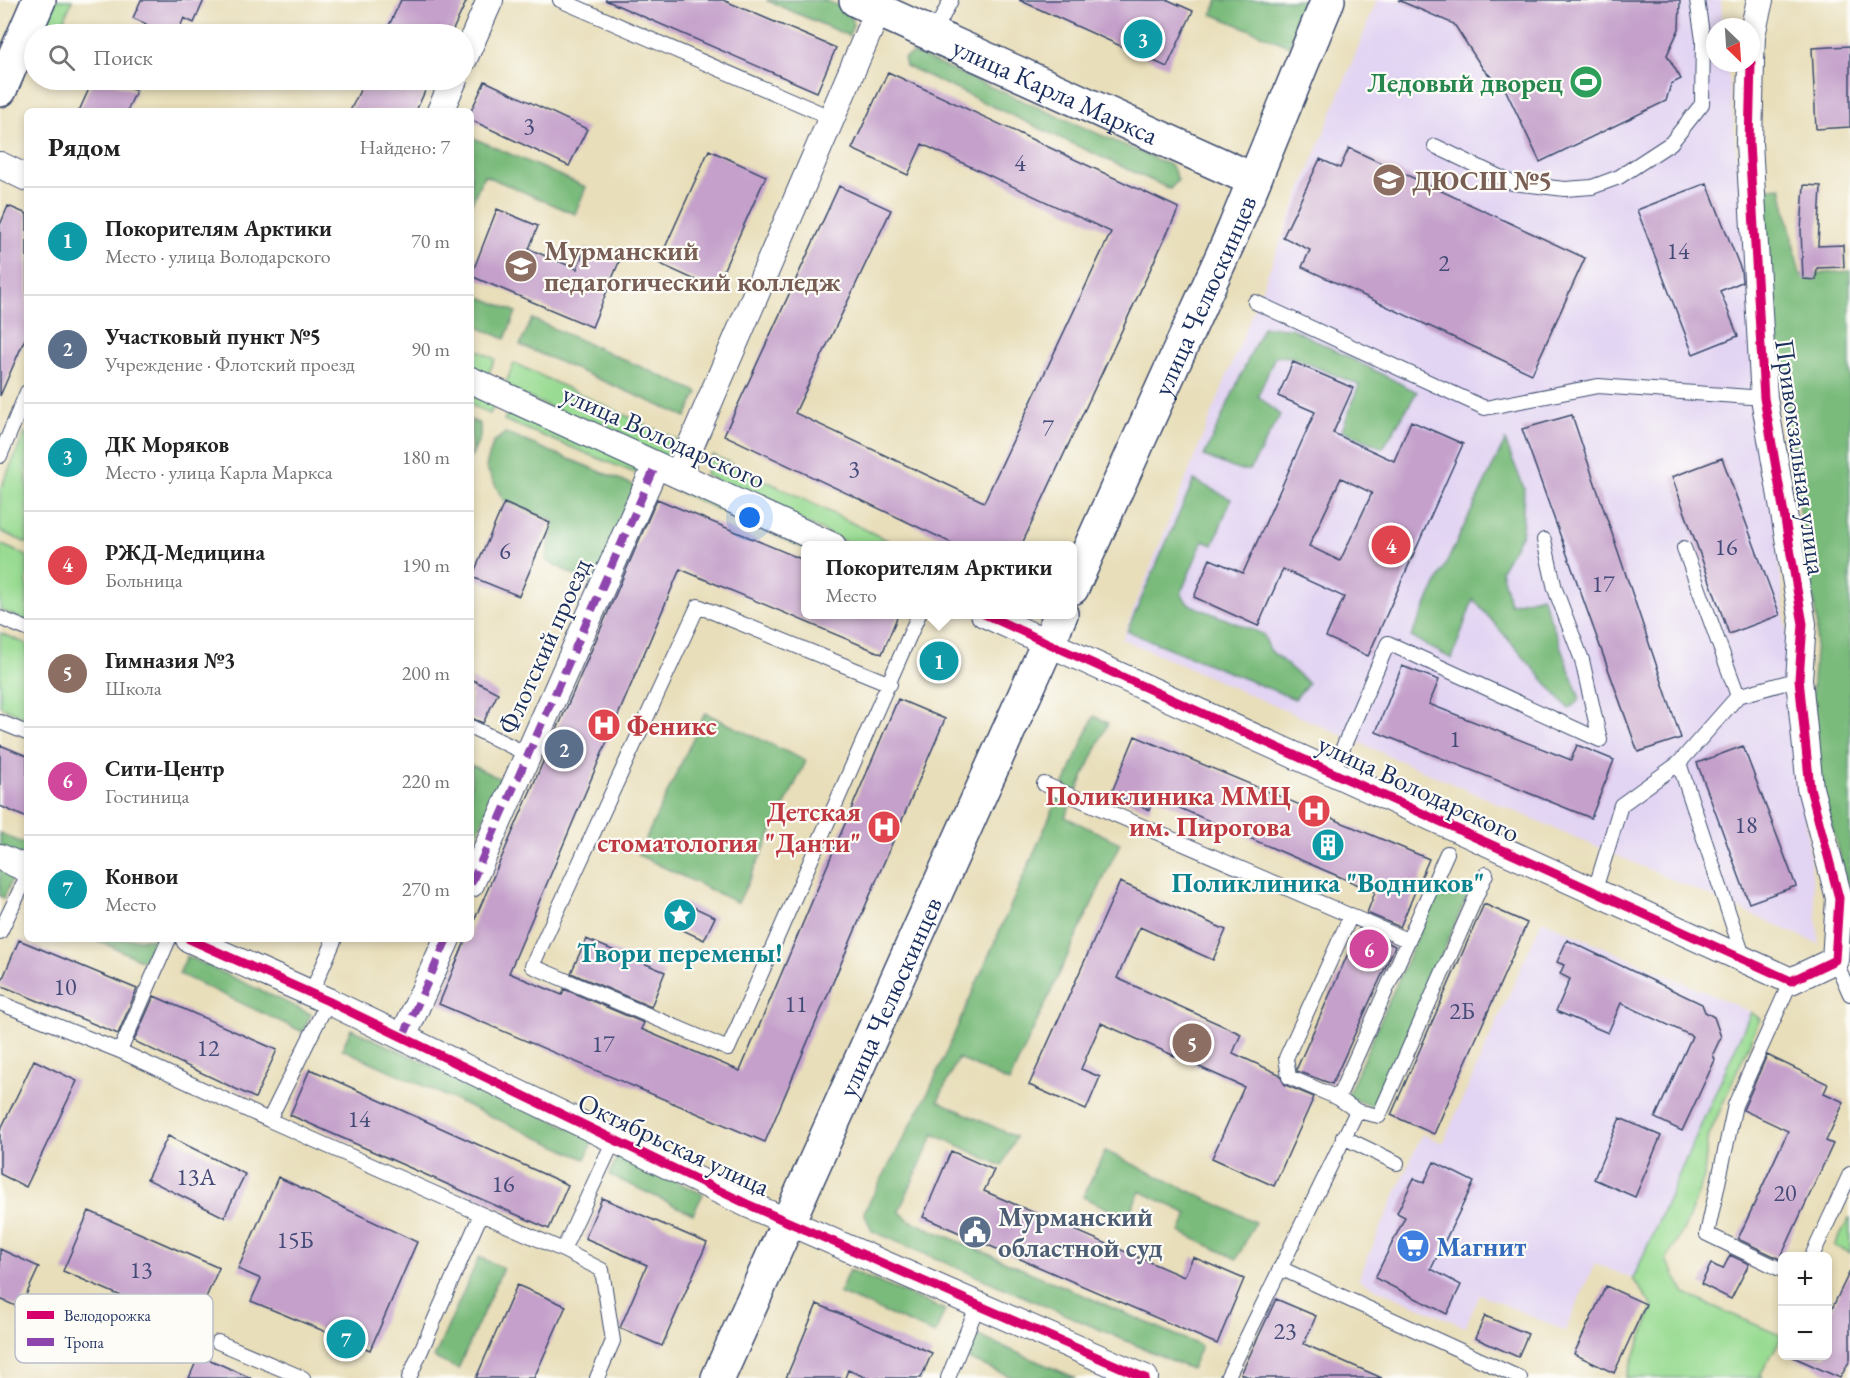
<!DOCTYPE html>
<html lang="ru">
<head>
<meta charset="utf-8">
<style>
  :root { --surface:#fff; --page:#f2f2f2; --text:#222; --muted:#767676; --line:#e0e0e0; --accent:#d93025 }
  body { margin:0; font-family:"EB Garamond",serif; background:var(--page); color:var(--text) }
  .controls { position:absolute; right:18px; bottom:18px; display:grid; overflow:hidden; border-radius:9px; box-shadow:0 3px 9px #0003 }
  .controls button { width:54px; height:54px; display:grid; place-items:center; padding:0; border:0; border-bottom:2px solid var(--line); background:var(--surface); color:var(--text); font:30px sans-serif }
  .compass { position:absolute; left:1706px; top:18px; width:54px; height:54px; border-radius:50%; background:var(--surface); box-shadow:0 3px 9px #0003; rotate:155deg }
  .you { position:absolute; left:750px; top:518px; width:21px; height:21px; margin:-15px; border:4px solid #fff; border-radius:50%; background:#1a73e8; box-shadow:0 0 0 9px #1a73e833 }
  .badge { display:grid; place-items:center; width:39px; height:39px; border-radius:50%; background:var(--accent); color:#fff; font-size:20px; font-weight:700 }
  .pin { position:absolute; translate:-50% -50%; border:3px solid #fff; box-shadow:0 2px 6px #0006 }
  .popup { position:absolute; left:801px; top:541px; width:276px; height:78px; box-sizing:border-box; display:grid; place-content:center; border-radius:9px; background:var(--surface); filter:drop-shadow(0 2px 4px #0005); font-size:20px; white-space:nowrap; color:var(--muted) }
  .popup b { font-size:22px; color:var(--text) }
  .popup::after { content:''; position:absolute; left:50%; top:100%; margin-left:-12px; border:12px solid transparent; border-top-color:var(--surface) }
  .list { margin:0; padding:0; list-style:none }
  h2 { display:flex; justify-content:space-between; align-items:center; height:78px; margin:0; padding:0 24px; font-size:26px }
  h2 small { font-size:20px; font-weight:400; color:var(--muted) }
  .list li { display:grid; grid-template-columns:39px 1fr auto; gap:18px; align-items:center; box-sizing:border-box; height:108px; padding:0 24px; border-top:2px solid var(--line) }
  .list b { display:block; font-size:22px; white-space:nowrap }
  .list p { margin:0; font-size:20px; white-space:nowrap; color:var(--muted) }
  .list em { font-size:20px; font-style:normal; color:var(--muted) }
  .icon { flex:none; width:33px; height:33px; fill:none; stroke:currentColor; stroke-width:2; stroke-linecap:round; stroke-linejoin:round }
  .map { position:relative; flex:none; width:1850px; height:1378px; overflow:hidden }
  .search { position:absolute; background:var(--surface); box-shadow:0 3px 9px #0003; left:24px; top:24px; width:450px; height:66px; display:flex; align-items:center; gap:15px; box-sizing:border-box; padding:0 21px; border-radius:33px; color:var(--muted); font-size:22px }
  .panel { position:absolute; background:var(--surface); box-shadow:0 3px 9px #0003; left:24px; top:108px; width:450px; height:834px; border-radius:9px }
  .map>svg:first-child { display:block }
</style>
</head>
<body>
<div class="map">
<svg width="1850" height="1378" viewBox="0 0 1850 1378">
  <rect width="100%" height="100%" fill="#fdfcf7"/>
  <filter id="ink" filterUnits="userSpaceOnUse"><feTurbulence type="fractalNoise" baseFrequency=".0167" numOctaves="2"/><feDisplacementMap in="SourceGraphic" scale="12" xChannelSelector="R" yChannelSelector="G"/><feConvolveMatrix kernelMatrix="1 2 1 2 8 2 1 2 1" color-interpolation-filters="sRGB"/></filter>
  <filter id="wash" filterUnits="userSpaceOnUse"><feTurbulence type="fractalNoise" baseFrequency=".008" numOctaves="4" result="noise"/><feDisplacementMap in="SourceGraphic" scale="24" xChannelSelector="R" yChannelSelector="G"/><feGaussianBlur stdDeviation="1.35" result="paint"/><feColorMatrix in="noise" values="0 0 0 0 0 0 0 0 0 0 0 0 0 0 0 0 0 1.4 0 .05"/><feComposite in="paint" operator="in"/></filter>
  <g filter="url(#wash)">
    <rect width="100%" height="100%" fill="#e8deba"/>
    <path fill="#e2d4f3" d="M1377 0H1721L1723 27H1715V63H1727L1819 944 1122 639Z
      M1542 920 1751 1012 1633 1279 1595 1263 1565 1331 1480 1294 1465 1327 1358 1280 1422 1134 1443 1143Z"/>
    <path fill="#99db92" stroke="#5a8578" stroke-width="1.5" d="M49 0H72L60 30 40 22Z
      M471 347 495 359 486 379 471 372Z
      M514 363 682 442 673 461 504 387Z
      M471 387 497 399 490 414 471 405Z
      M512 404 647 462 640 475 504 420Z
      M25 433 27 434V543L0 531V490Z
      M713 455 897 545H852L705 475Z
      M671 475 806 546 805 549 666 486Z
      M0 544 27 556V621L0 610Z
      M0 633 27 644V718L0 706Z
      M1751 1012 1760 1019 1707 1140 1704 1177 1687 1223 1666 1260 1685 1294 1782 1336 1760 1376 1762 1378H1626L1653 1307 1633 1279Z
      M1850 1217V1253L1834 1246Z"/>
    <path fill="#7abb7c" stroke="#4a756d" stroke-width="1.5" d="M766 0H824L850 10 853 25 849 36Z
      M1218 0H1308L1289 46 1212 14Z
      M913 53 1172 166 1178 180 1170 189 906 66 904 58Z
      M471 137 586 187 575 214 484 175 471 204Z
      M1781 187 1800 275 1850 271V884L1847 885 1821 785 1812 695 1817 623 1775 348 1758 189Z
      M471 293 516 312 505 339 471 324Z
      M532 319 698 392 686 417 520 345Z
      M1263 327 1291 328 1417 392 1383 448 1342 430 1359 385 1292 357 1275 356 1258 396 1280 415 1250 470H1238L1204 456Z
      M471 420 480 424V437L471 458Z
      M505 433 638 487 594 586 546 560 554 521 503 500 486 467 493 443Z
      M1505 441 1524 488 1522 534 1501 570 1510 604 1542 596 1580 699 1569 709 1473 599 1452 659 1411 637Z
      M1194 480 1231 499 1213 545 1203 540 1181 593 1188 604 1263 634 1270 650 1308 683 1295 699 1127 631Z
      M705 713 806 761 738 903 638 855Z
      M1094 716 1108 723 1065 817 1120 843 1009 1082 958 1058 938 1101 1016 1137 1002 1166 934 1134 899 1211 909 1220 1201 1346 1191 1369 872 1231 864 1212 930 1089Z
      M471 765 501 779 471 847Z
      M0 833 27 845V860L0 848Z
      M0 869 14 875 4 898 0 896Z
      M1441 883 1467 896 1376 1108 1347 1096Z
      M95 939H154L143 961Z
      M187 956 311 1014 303 1032 179 974Z
      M351 1029 594 1139 585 1159 342 1049Z
      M1105 1151 1255 1222 1237 1259 1180 1232 1188 1214 1140 1191 1127 1218 1083 1197Z
      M618 1155 703 1194 693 1214 609 1175Z
      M479 1257 503 1268 458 1369 434 1358Z
      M849 1270 945 1310 935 1334 839 1293Z
      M976 1335 1076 1378H1013L966 1358Z"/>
    <g id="blocks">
      <path fill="#c4a0ca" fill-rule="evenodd" d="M141 0H204L194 23 184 18 177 34H142L146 24 133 18Z
        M401 0H467L451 34H385Z
        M605 0H723L836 48 817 92Z
        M1019 0H1168L1193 11 1167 67Z
        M1398 0H1680L1679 29 1667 55 1681 79 1671 84 1666 101 1540 162 1506 91 1483 69 1454 24Z
        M1850 46V127L1816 129 1812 48Z
        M888 72 1179 208 1021 546H958L724 435 839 186 891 210 795 413 984 502 1111 232 922 144 908 175 852 149Z
        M93 80H105L136 91 127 111H79Z
        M365 80H430L416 111H350Z
        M485 81 587 129 569 166 471 120V111Z
        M1349 148 1585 258 1532 374 1302 267 1310 250 1283 237 1320 159 1340 168Z
        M709 150 766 176 715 289 658 263Z
        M1707 183 1741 270 1742 282 1720 291 1738 336 1693 354 1637 210Z
        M1804 185 1821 186 1818 246 1843 245 1844 267 1817 268 1816 280 1803 279 1801 230Z
        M8 206 27 214V334L0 396V225Z
        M497 209 538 226 529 249 577 269 585 248 619 262 592 327 471 276Z
        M1293 362 1353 388 1333 433 1394 461 1411 421 1463 444 1368 656 1326 637 1344 597 1283 569 1258 626 1194 597 1210 559 1243 573 1315 412 1278 396ZM1341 478 1372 493 1340 561 1309 546Z
        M1572 415 1681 738 1638 752 1522 429Z
        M1722 458 1780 615 1729 634 1672 477Z
        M657 499 806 561V615H898L882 654 680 569 509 973 562 995 564 989 644 1023 641 1029 740 1071 898 699 945 719 765 1142 439 1004 466 939H471V928Z
        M504 503 550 523 519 596 472 577Z
        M1402 666 1439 680 1429 704 1571 760 1577 745 1614 760 1591 818 1376 732Z
        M471 679 498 693 483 723 471 718Z
        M1135 736 1429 859 1400 927 1367 913 1375 892 1154 797 1149 810 1111 794Z
        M0 745 27 756V818L0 806Z
        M1743 746 1796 886 1749 903 1697 763Z
        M1120 882 1226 930 1213 960 1140 927 1117 978 1241 1034 1233 1053 1279 1074 1285 1085 1314 1097 1274 1186 1212 1158 1244 1087 1101 1023 1081 1069 1100 1077 1086 1110 1029 1085Z
        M685 903 715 917 704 940 674 926Z
        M1484 904 1527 923 1434 1134 1391 1115Z
        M1359 929 1395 946 1332 1084 1297 1071V1068Z
        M586 939 665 972 651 1007 571 973Z
        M19 940 137 989 118 1034 0 985Z
        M1567 940 1702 1004 1705 1012 1714 1017 1721 1037 1713 1054 1715 1060 1682 1131 1655 1118 1692 1036 1621 1003 1608 1033 1556 1011 1570 979 1560 974 1564 965 1557 962Z
        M154 996 277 1050 255 1098 134 1041Z
        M1767 1055 1828 1084 1824 1093 1844 1102 1826 1141 1833 1144 1780 1259 1738 1239 1788 1131 1743 1110Z
        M34 1060 77 1081 26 1187 0 1174V1131Z
        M310 1069 568 1185 549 1229 290 1115Z
        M1620 1118 1661 1136 1635 1197 1594 1179Z
        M168 1136 245 1174 224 1217 147 1179Z
        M951 1151 994 1170 984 1191 1184 1277 1193 1257 1244 1279 1217 1344 923 1217Z
        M1434 1162 1474 1182 1431 1269 1461 1285 1447 1314 1375 1278 1405 1217 1397 1213 1414 1178 1424 1183Z
        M278 1177 417 1242 370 1350 251 1301 261 1279 238 1269Z
        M602 1198 707 1243 662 1346 620 1328 647 1265 585 1238Z
        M89 1211 219 1268 193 1327 63 1271Z
        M0 1249 39 1267 20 1308 0 1299Z
        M1730 1255 1749 1264 1731 1299 1701 1284 1711 1264 1723 1269Z
        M1850 1271V1360L1840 1378 1791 1356H1827V1319Z
        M517 1285 566 1306 534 1378H476Z
        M1606 1286 1646 1304 1614 1373 1574 1354Z
        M1276 1299 1316 1316 1304 1344 1382 1378H1252L1241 1374Z
        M817 1304 932 1353 921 1378H867L848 1370 845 1378H786Z
        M1485 1316 1528 1334 1518 1357 1475 1338Z
        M199 1355 251 1378H189Z"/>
    </g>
  </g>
  <g filter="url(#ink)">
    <use href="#blocks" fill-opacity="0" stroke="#3a496c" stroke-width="1.5"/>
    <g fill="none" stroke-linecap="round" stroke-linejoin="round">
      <g stroke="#3a496c" stroke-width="16">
        <path id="service" d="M560 0 832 118
          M933 35 951 0
          M1435 146 1512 183 1565 189 1592 187 1619 177 1671 143 1702 104 1703 40 1697 0
          M1255 302 1485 408 1598 386 1764 398
          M0 456 27 392
          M0 618 27 629
          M890 684 698 606 532 966 728 1049 919 614
          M1738 696 1799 679
          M0 722 27 733
          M471 727 529 755
          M1679 763 1744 959
          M1332 773 1388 643 1600 740 1582 660 1555 589 1544 540
          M1044 784 1407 940
          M1447 853 1338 1098 1357 1111 1379 1116 1486 874
          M1594 893 1621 805 1679 763 1738 696 1684 548
          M0 932 27 876
          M169 939 120 1051 269 1120
          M1835 960 1850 994
          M311 993 334 941 331 939
          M328 1001 269 1120 481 1214 409 1378
          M0 1003 120 1051
          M1338 1098 1289 1077 1286 1058 1351 915
          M1343 1137 1397 1163
          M481 1214 563 1250
          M1812 1256 1850 1174
          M1280 1268 1520 1378
          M1782 1270 1707 1234 1735 1105 1791 981
          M218 1342 303 1378
          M597 1378 613 1341 602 1270 563 1250 613 1142
          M948 1378 977 1307
          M1227 1378 1357 1111"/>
      </g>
      <g stroke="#3a496c" stroke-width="28">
        <path id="minor" d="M464 59 490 0
          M1751 62 1752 35 1760 0
          M440 111 454 80
          M0 165 27 178
          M471 380 833 546
          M678 475 878 10
          M984 614 1791 981 1835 960 1839 898 1810 788 1799 679 1803 624 1764 398 1749 143 1751 63
          M0 857 27 869
          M471 884 656 465
          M189 939 328 1001 747 1204 1145 1378
          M403 1037 447 939"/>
      </g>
      <g stroke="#3a496c" stroke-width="36">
        <g id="tertiary">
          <path id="s1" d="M856 0 1254 180"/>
        </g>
      </g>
      <g stroke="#3a496c" stroke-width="36">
        <g id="primary">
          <path d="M0 90 39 0"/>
          <path id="s2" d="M1072 588 1233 232 1328 0"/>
          <path id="s3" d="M718 1378 1061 614"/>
        </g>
      </g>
      <use href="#service" stroke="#fff" stroke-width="14"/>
      <use href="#minor" stroke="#fff" stroke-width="26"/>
      <use href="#tertiary" stroke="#fff" stroke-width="33"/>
      <use href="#primary" stroke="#fff" stroke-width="33"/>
      <path stroke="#8e44ad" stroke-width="8" stroke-dasharray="15 8" stroke-linecap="butt" d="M471 884 656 465
        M403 1037 447 939"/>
      <g stroke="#fdfcf7" stroke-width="13">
        <path id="cycleway" d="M984 614 1791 981 1835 960 1839 898 1810 788 1799 679 1803 624 1764 398 1749 143 1751 63
          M189 939 328 1001 747 1204 1145 1378"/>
      </g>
      <use href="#cycleway" stroke="#d6006c" stroke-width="9"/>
    </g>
  </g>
  <defs>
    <g id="stadium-disc" transform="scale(1.725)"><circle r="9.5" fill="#2e9e5b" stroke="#fdfcf7"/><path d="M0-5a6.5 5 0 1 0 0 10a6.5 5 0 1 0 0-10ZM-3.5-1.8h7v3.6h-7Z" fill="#fff"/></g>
    <g id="school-disc" transform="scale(1.725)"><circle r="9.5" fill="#8d6e63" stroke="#fdfcf7"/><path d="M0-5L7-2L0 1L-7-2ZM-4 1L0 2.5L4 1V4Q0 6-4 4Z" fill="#fff"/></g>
    <g id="university-disc" transform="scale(1.725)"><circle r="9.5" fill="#8d6e63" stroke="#fdfcf7"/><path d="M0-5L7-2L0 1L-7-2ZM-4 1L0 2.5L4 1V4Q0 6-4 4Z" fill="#fff"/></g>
    <g id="hospital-disc" transform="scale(1.725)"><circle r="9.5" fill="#e0444e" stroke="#fdfcf7"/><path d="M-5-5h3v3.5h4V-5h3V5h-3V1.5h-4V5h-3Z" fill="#fff"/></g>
    <g id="building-disc" transform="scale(1.725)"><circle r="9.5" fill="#0f9aa8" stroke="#fdfcf7"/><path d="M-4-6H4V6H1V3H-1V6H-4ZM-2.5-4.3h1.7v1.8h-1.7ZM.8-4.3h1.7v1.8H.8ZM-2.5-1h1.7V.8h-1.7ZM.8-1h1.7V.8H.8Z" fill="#fff"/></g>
    <g id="sight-disc" transform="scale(1.725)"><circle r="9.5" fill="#0f9aa8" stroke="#fdfcf7"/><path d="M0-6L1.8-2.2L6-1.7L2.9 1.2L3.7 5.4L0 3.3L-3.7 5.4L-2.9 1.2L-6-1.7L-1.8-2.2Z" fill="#fff"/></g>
    <g id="civic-disc" transform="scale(1.725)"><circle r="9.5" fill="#5c6f8a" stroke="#fdfcf7"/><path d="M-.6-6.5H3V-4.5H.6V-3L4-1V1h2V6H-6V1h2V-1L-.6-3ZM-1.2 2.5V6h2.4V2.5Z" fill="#fff"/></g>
    <g id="supermarket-disc" transform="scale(1.725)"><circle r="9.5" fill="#3f7fe0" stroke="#fdfcf7"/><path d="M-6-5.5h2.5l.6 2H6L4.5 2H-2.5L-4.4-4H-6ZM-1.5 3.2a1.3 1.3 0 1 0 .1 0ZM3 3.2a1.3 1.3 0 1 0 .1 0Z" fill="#fff"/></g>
  </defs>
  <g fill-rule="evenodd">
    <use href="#stadium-disc" x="1586" y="82"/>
    <use href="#school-disc" x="1389" y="180"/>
    <use href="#university-disc" x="521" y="266"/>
    <use href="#hospital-disc" x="604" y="725"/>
    <use href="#hospital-disc" x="1314" y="811"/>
    <use href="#hospital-disc" x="884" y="827"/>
    <use href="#building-disc" x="1328" y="845"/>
    <use href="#sight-disc" x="680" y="915"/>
    <use href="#civic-disc" x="975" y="1232"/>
    <use href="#supermarket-disc" x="1413" y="1246"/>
  </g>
  <g text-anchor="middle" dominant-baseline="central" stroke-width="4.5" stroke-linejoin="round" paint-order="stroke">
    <g font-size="24" fill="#454b79">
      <text x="529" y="125">3</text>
      <text x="1020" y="162">4</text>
      <text x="1678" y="250">14</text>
      <text x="1444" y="262">2</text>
      <text x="1048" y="427">7</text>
      <text x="854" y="468">3</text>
      <text x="1726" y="546">16</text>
      <text x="505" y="550">6</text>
      <text x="1603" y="583">17</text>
      <text x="1455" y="738">1</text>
      <text x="1746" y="824">18</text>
      <text x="65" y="986">10</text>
      <text x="796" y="1003">11</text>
      <text x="1462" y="1010">2Б</text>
      <text x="603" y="1043">17</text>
      <text x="208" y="1047">12</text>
      <text x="359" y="1118">14</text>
      <text x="196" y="1176">13А</text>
      <text x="503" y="1183">16</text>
      <text x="1785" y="1192">20</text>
      <text x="295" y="1239">15Б</text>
      <text x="141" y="1269">13</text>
      <text x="1285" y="1330">23</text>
    </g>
    <g font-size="27" font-weight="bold" fill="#27864d" stroke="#fdfcf7" text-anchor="end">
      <text x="1563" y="82">Ледовый дворец</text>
    </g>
    <g font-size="27" fill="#1b2f5e" stroke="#fdfcf7">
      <text stroke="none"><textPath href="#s1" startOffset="219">улица Карла Маркса</textPath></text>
      <text stroke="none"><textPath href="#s2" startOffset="321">улица Челюскинцев</textPath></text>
      <text transform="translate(664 436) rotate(24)">улица Володарского</text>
      <text transform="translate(1801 457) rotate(82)">Привокзальная улица</text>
      <text transform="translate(544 646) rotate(-66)">Флотский проезд</text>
      <text transform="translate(1419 788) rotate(25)">улица Володарского</text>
      <text stroke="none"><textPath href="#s3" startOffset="418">улица Челюскинцев</textPath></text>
      <text transform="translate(674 1144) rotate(25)">Октябрьская улица</text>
    </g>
    <g font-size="27" font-weight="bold" fill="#785e54" stroke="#fdfcf7" text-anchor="start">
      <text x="1412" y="180">ДЮСШ №5</text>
      <text x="544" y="250">Мурманский<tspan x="544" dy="31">педагогический колледж</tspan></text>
    </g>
    <g font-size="27" font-weight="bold" fill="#be3a42" stroke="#fdfcf7" text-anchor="end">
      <text x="627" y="725" text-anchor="start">Феникс</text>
      <text x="1291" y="795">Поликлиника ММЦ<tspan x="1291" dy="31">им. Пирогова</tspan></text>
      <text x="861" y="811">Детская<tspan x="861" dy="31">стоматология "Данти"</tspan></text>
    </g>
    <g font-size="27" font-weight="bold" fill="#0d838f" stroke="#fdfcf7">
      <text x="1328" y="882">Поликлиника "Водников"</text>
      <text x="680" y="952">Твори перемены!</text>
    </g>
    <g font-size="27" font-weight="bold" fill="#4e5e75" stroke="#fdfcf7" text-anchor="start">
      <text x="998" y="1216">Мурманский<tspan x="998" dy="31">областной суд</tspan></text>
    </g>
    <g font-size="27" font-weight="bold" fill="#366cbe" stroke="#fdfcf7" text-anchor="start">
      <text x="1436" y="1246">Магнит</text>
    </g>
  </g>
  <rect x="15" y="1294" width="198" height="69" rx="9" fill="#fdfcf7" stroke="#b9bec9" stroke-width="1.5"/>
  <rect x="27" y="1311" width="27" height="8" fill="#d6006c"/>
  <rect x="27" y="1338" width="27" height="8" fill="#8e44ad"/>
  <g font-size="16" fill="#1b2f5e">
    <text x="64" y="1321">Велодорожка</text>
    <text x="64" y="1348">Тропа</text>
  </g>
</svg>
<div class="controls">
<button>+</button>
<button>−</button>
</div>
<svg class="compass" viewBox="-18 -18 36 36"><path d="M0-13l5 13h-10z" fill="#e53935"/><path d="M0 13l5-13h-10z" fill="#767676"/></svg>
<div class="you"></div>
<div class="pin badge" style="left:939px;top:661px;background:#0f9aa8">1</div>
<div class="popup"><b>Покорителям Арктики</b>Место</div>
<div class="pin badge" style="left:564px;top:749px;background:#5c6f8a">2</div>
<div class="pin badge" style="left:1143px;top:39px;background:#0f9aa8">3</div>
<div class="pin badge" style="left:1391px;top:545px;background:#e0444e">4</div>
<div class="pin badge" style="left:1192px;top:1043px;background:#8d6e63">5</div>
<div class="pin badge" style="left:1369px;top:949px;background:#d1479c">6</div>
<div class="pin badge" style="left:346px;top:1339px;background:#0f9aa8">7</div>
<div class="search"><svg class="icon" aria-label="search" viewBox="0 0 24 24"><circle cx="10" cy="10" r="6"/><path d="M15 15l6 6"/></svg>Поиск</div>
<section class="panel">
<h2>Рядом<small>Найдено: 7</small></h2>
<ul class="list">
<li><span class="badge" style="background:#0f9aa8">1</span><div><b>Покорителям Арктики</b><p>Место · улица Володарского</p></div><em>70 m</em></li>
<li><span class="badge" style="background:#5c6f8a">2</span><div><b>Участковый пункт №5</b><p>Учреждение · Флотский проезд</p></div><em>90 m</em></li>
<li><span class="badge" style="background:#0f9aa8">3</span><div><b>ДК Моряков</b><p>Место · улица Карла Маркса</p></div><em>180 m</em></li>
<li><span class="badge" style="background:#e0444e">4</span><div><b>РЖД-Медицина</b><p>Больница</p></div><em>190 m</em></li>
<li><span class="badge" style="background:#8d6e63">5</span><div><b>Гимназия №3</b><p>Школа</p></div><em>200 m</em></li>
<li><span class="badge" style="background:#d1479c">6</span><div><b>Сити-Центр</b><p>Гостиница</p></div><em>220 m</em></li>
<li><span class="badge" style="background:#0f9aa8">7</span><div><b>Конвои</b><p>Место</p></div><em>270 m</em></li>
</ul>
</section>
</div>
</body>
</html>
